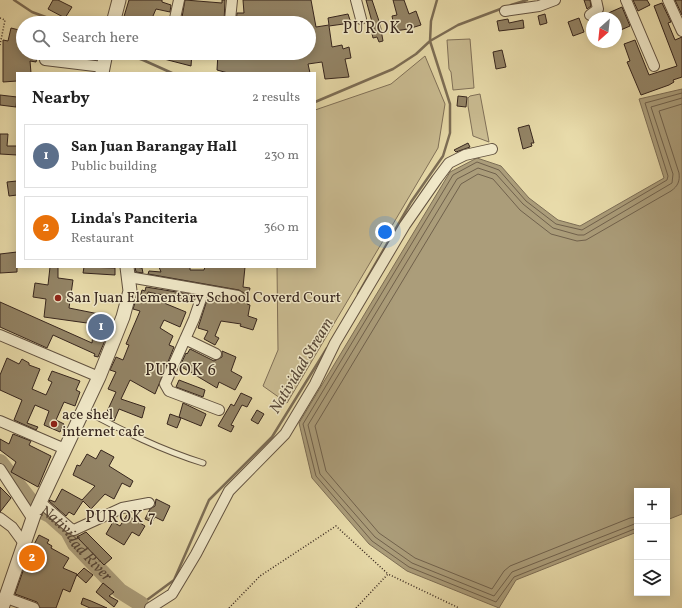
<!DOCTYPE html>
<html lang="en">
<head>
<meta charset="utf-8">
<style>
  :root { --surface:#fff; --page:#f6f6f6; --text:#222; --muted:#767676; --line:#e0e0e0; --accent:#8f2418 }
  body { margin:0; font-family:Vollkorn,serif; background:var(--page); color:var(--text) }
  .controls { position:absolute; right:12px; bottom:12px; display:grid; overflow:hidden; border-radius:0px; box-shadow:0 2px 10px #0003 }
  .controls button { width:36px; height:36px; display:grid; place-items:center; padding:0; border:0; border-bottom:1px solid var(--line); background:var(--surface); color:var(--text); font:20px sans-serif }
  .compass { position:absolute; left:586px; top:12px; width:36px; height:36px; border-radius:50%; background:var(--surface); box-shadow:0 2px 10px #0003; rotate:207deg }
  .you { position:absolute; left:385px; top:232px; width:14px; height:14px; margin:-10px; border:3px solid #fff; border-radius:50%; background:#1a73e8; box-shadow:0 0 0 6px #1a73e833 }
  .badge { display:grid; place-items:center; width:26px; height:26px; border-radius:50%; background:var(--accent); color:#fff; font-size:13px; font-weight:700 }
  .pin { position:absolute; translate:-50% -50%; border:2px solid #fff; box-shadow:0 1px 4px #0006 }
  .list { margin:0; padding:0; list-style:none }
  h2 { display:flex; justify-content:space-between; align-items:center; height:52px; margin:0; padding:0 16px; font-size:17px }
  h2 small { font-size:13px; font-weight:400; color:var(--muted) }
  .list li { display:grid; grid-template-columns:26px 1fr auto; gap:12px; align-items:center; box-sizing:border-box; height:64px; margin:0 8px 8px; padding:0 8px; border:1px solid var(--line); border-radius:0px }
  .list b { display:block; font-size:15px; white-space:nowrap }
  .list p { margin:0; font-size:13px; white-space:nowrap; color:var(--muted) }
  .list em { font-size:13px; font-style:normal; color:var(--muted) }
  .icon { flex:none; width:22px; height:22px; fill:none; stroke:currentColor; stroke-width:2; stroke-linecap:round; stroke-linejoin:round }
  .map { position:relative; flex:none; width:682px; height:608px; overflow:hidden }
  .search { position:absolute; background:var(--surface); box-shadow:0 2px 10px #0003; left:16px; top:16px; width:300px; height:44px; display:flex; align-items:center; gap:10px; box-sizing:border-box; padding:0 14px; border-radius:22px; color:var(--muted); font-size:15px }
  .panel { position:absolute; background:var(--surface); box-shadow:0 2px 10px #0003; left:16px; top:72px; width:300px; height:196px; border-radius:0px }
  .map>svg:first-child { display:block }
</style>
</head>
<body>
<div class="map">
<svg width="682" height="608" viewBox="0 0 682 608">
  <rect width="100%" height="100%" fill="#e8dbaa"/>
  <filter id="stains"><feTurbulence type="fractalNoise" baseFrequency=".005" numOctaves="4"/><feColorMatrix values="0 0 0 0 .2 0 0 0 0 .09 0 0 0 0 .02 0 0 0 .5 -.17"/></filter>
  <radialGradient id="worn" r=".72"><stop offset=".6" stop-color="#630" stop-opacity="0"/><stop offset="1" stop-color="#630" stop-opacity=".3"/></radialGradient>
  <path fill="#cabc92" stroke="#807058" d="M470 39 474 88 453 90 451 72 449 69 447 40Z
    M425 56 445 104 438 148 287 403 263 386 278 350 277 267H315V110L391 84Z
    M480 94 489 142 473 136 468 106V98L470 96Z"/>
  <path fill="#ab9d7a" stroke="#7c6d55" d="M682 89V514L667 520V491H637V532L516 580 499 608 407 571 369 544 312 478 299 423 450 172 477 158 501 166 529 198 558 220 580 226 664 178 639 99Z"/>
  <g fill="none" stroke-linecap="round" stroke-linejoin="round">
    <path stroke="#70614c" stroke-width="1" d="M637 517 630 518 510 566 504 571 492 589 415 558 379 533 326 471 315 426 461 184 478 174 493 179 520 210 551 234 577 241 586 240 671 191C678 186 680 181 679 173L659 111 682 104
      M637 523 512 572 494 596 412 563 375 537 320 474 308 425 457 179 478 168 496 174 523 204 553 228 578 235H584L672 183 673 174 651 107 682 98
      M637 528 514 577 496 602 409 567 372 541 316 476 303 424 453 175 477 162 499 170 526 201 556 224 582 230 667 180 668 176 645 103 682 93"/>
    <path stroke="#7c6d55" stroke-width="2.5" d="M14 0 32 12 62 23
      M511 5 527 0
      M123 53 143 60 172 73
      M315 102 393 69 416 54 430 41 458 25 503 8
      M358 294 411 202 443 156 450 133V104L430 41 431 21 437 0
      M136 608 174 580 209 500 272 437 327 348"/>
    <path stroke="#ab9d7a" stroke-width="16" id="s1" d="M0 462 36 508 50 515 68 531 75 544 120 591 141 604"/>
  </g>
  <path fill="#938466" stroke="#36251d" d="M53 0H58L72 7 65 18 48 9Z
    M129 0H162V2L171 5 170 12 156 9 150 23H122Z
    M185 0 222 3V0H225L224 23H181Z
    M243 0H311L316 27 329 25 328 18 348 14 351 23 329 26 332 47 342 45 343 49 349 47 351 58 345 59 349 77 325 79 322 62 308 64 310 73H228L217 70 218 53H309V23H236L237 13H244Z
    M366 0H372L380 24 383 41 379 42 377 37 373 38 371 29H374Z
    M393 0H404L409 14 416 11 421 25 408 29 395 31 392 16 397 15Z
    M584 0H590L591 6 587 9Z
    M633 0H647L650 5 638 11Z
    M675 0H682V15Z
    M662 3 671 22 668 23 675 40 682 37V77L673 80 674 82 669 85 641 95 627 62 630 61 624 44 635 40 649 75 677 66 654 6Z
    M622 7 630 26 616 32V18H597Z
    M545 14 547 23 540 25 538 16Z
    M579 18 584 32 573 36 568 22Z
    M508 19 509 23 523 20 524 28 499 31 497 21Z
    M11 28 23 31V53H38L36 62 30 61 31 73H17V81L3 82V40L8 41Z
    M502 50 506 67 496 69 493 52Z
    M165 53H192L191 66 164 59Z
    M0 95 17 97 16 107 0 105Z
    M458 96 467 97 466 107 457 106Z
    M529 125 534 143H531L532 146 523 149 518 128Z
    M0 134H8L7 146H17V155L0 154Z
    M468 143 470 147 456 152 454 150Z
    M17 181V195L9 196 7 182Z
    M17 252V272L0 273V254Z
    M50 267H58V278L73 280 69 308 109 316 106 338 98 357 94 356 95 354 53 335 47 348 0 327V302L92 343 94 324 44 317 46 299 33 297 35 283 48 285Z
    M84 267 115 268V275L83 273Z
    M135 267 142 268 143 273 136 272Z
    M159 267H190V270H204L205 267H245L243 287 250 288 247 304 250 305 248 316 257 319 253 330 240 326 241 324 221 321 215 336 219 338 215 345 204 339 208 331 198 328 208 297 240 302 243 300 244 293 239 290 148 274 149 271 161 272Z
    M146 287 195 295 193 301 148 292 147 296 186 312 180 327 164 320 160 328 173 336 169 345 174 347 155 394 130 380 121 399 145 407 142 418 119 409 114 421 105 416 116 392 108 389 116 372 110 370 116 357 123 360 129 345 126 344 140 311 133 309 136 300 139 301 142 290 145 291Z
    M190 349 214 361 222 357V351L236 357 231 371 242 377 235 390 219 382 217 388 180 366 186 353 187 354Z
    M7 358 19 364 22 359 29 363V365L40 369 32 389 46 395 52 382 48 380 52 371 80 381 76 390 80 392 75 406 64 402 56 420 64 424 60 432 44 425 49 411 35 405 27 423 38 427 36 430 14 420 22 400 0 390V375Z
    M179 380 205 390 203 397 176 387Z
    M241 393 252 398 247 407 242 405 231 425 234 426 231 432 218 426 231 404 234 406Z
    M183 403 206 414 201 426 179 417Z
    M257 410 264 414 258 424 251 420Z
    M170 414 181 418 177 428 167 424Z
    M13 434 31 441 29 445 51 456 38 487 11 472 16 462 0 450V439L9 444Z
    M101 450 114 457 109 466 133 481 130 487 122 483 114 499 105 494 91 509 83 501 74 515 69 512 66 516 49 501 50 500 55 502 62 489 82 500 95 486 73 475 77 465 80 466 87 454 96 459Z
    M0 487 11 498 0 512Z
    M156 499 170 506 163 521 155 517 152 522 145 519 150 509 155 506Z
    M127 515 145 526 139 536 132 532 124 545 106 534 113 522 120 526Z
    M86 532 112 558 104 565 77 537Z
    M39 535 49 540 47 543 52 546 51 548 69 558 63 568 77 574 70 592 63 589 56 608H40L37 602 15 594 29 554Z
    M84 568 93 575 86 583 77 575Z
    M103 583 114 592 109 596 118 601 114 607 96 592Z
    M83 598 91 601 107 608H90L81 604Z"/>
  <g fill="none" stroke-linecap="round" stroke-linejoin="round">
    <g stroke="#625240" stroke-width="7">
      <path id="service" d="M84 410C123 431 161 450 203 463"/>
    </g>
    <g stroke="#625240" stroke-width="12">
      <path id="minor" d="M356 0 361 19
        M626 0 654 66
        M668 0 682 31
        M505 11 539 6 555 0
        M590 15 598 9 596 0
        M230 20 232 0
        M174 23 179 0
        M45 60 103 67
        M129 277 238 296
        M204 290 194 319 165 384 169 391 219 410
        M0 335 99 377
        M185 339 216 354
        M0 421 65 449
        M0 469 32 518
        M40 502 70 528 74 530 122 508 149 503
        M0 518 12 527 23 542
        M4 597 34 608
        M150 608 172 594 196 554 229 491 285 434 315 384 335 343 405 225 437 179 449 163 465 155 492 149"/>
    </g>
    <g stroke="#625240" stroke-width="15">
      <path id="tertiary" d="M113 23 119 0
        M102 73 106 53
        M2 608 34 515 99 377 123 317 130 291 127 267"/>
    </g>
    <path stroke="#36251d" stroke-width="1.5" stroke-dasharray="1 2" stroke-linecap="butt" d="M0 18 5 20 0 45
      M229 608 260 576 336 526 388 574
      M356 608 388 574 459 608"/>
    <use href="#service" stroke="#f0e8c8" stroke-width="5"/>
    <use href="#minor" stroke="#f0e8c8" stroke-width="10"/>
    <use href="#tertiary" stroke="#f0e8c8" stroke-width="13"/>
  </g>
  <g fill="#8f2418" stroke="#f0e8c8" stroke-width="1.5">
    <circle cx="58" cy="298" r="4"/>
    <circle cx="54" cy="424" r="4"/>
  </g>
  <g text-anchor="middle" dominant-baseline="central" stroke-width="3" stroke-linejoin="round" paint-order="stroke">
    <g font-size="15" fill="#36251d" stroke="#f0e8c8" text-anchor="start">
      <text x="66" y="298">San Juan Elementary School Coverd Court</text>
      <text x="62" y="415">ace shel<tspan x="62" dy="17">internet cafe</tspan></text>
    </g>
    <g font-size="16" letter-spacing="1" fill="#36251d" stroke="#f0e8c8">
      <text x="379" y="29">PUROK 2</text>
      <text x="181" y="371">PUROK 6</text>
      <text x="121" y="518">PUROK 7</text>
    </g>
    <g font-size="16" font-style="italic" fill="#594939" stroke="#f0e8c8">
      <text transform="translate(302 366) rotate(-59)">Natividad Stream</text>
      <text stroke="none"><textPath href="#s1" startOffset="113">Natividad River</textPath></text>
    </g>
  </g>
  <rect width="100%" height="100%" filter="url(#stains)"/>
  <rect width="100%" height="100%" fill="url(#worn)"/>
</svg>
<div class="controls">
<button>+</button>
<button>−</button>
<button><svg class="icon" aria-label="layers" viewBox="0 0 24 24"><path d="M12 4l9 5-9 5-9-5zM3 14l9 5 9-5"/></svg></button>
</div>
<svg class="compass" viewBox="-18 -18 36 36"><path d="M0-13l5 13h-10z" fill="#e53935"/><path d="M0 13l5-13h-10z" fill="#767676"/></svg>
<div class="you"></div>
<div class="pin badge" style="left:101px;top:327px;background:#5c6f8a">1</div>
<div class="pin badge" style="left:32px;top:558px;background:#e8710a">2</div>
<div class="search"><svg class="icon" aria-label="search" viewBox="0 0 24 24"><circle cx="10" cy="10" r="6"/><path d="M15 15l6 6"/></svg>Search here</div>
<section class="panel">
<h2>Nearby<small>2 results</small></h2>
<ul class="list">
<li><span class="badge" style="background:#5c6f8a">1</span><div><b>San Juan Barangay Hall</b><p>Public building</p></div><em>230 m</em></li>
<li><span class="badge" style="background:#e8710a">2</span><div><b>Linda's Panciteria</b><p>Restaurant</p></div><em>360 m</em></li>
</ul>
</section>
</div>
</body>
</html>
